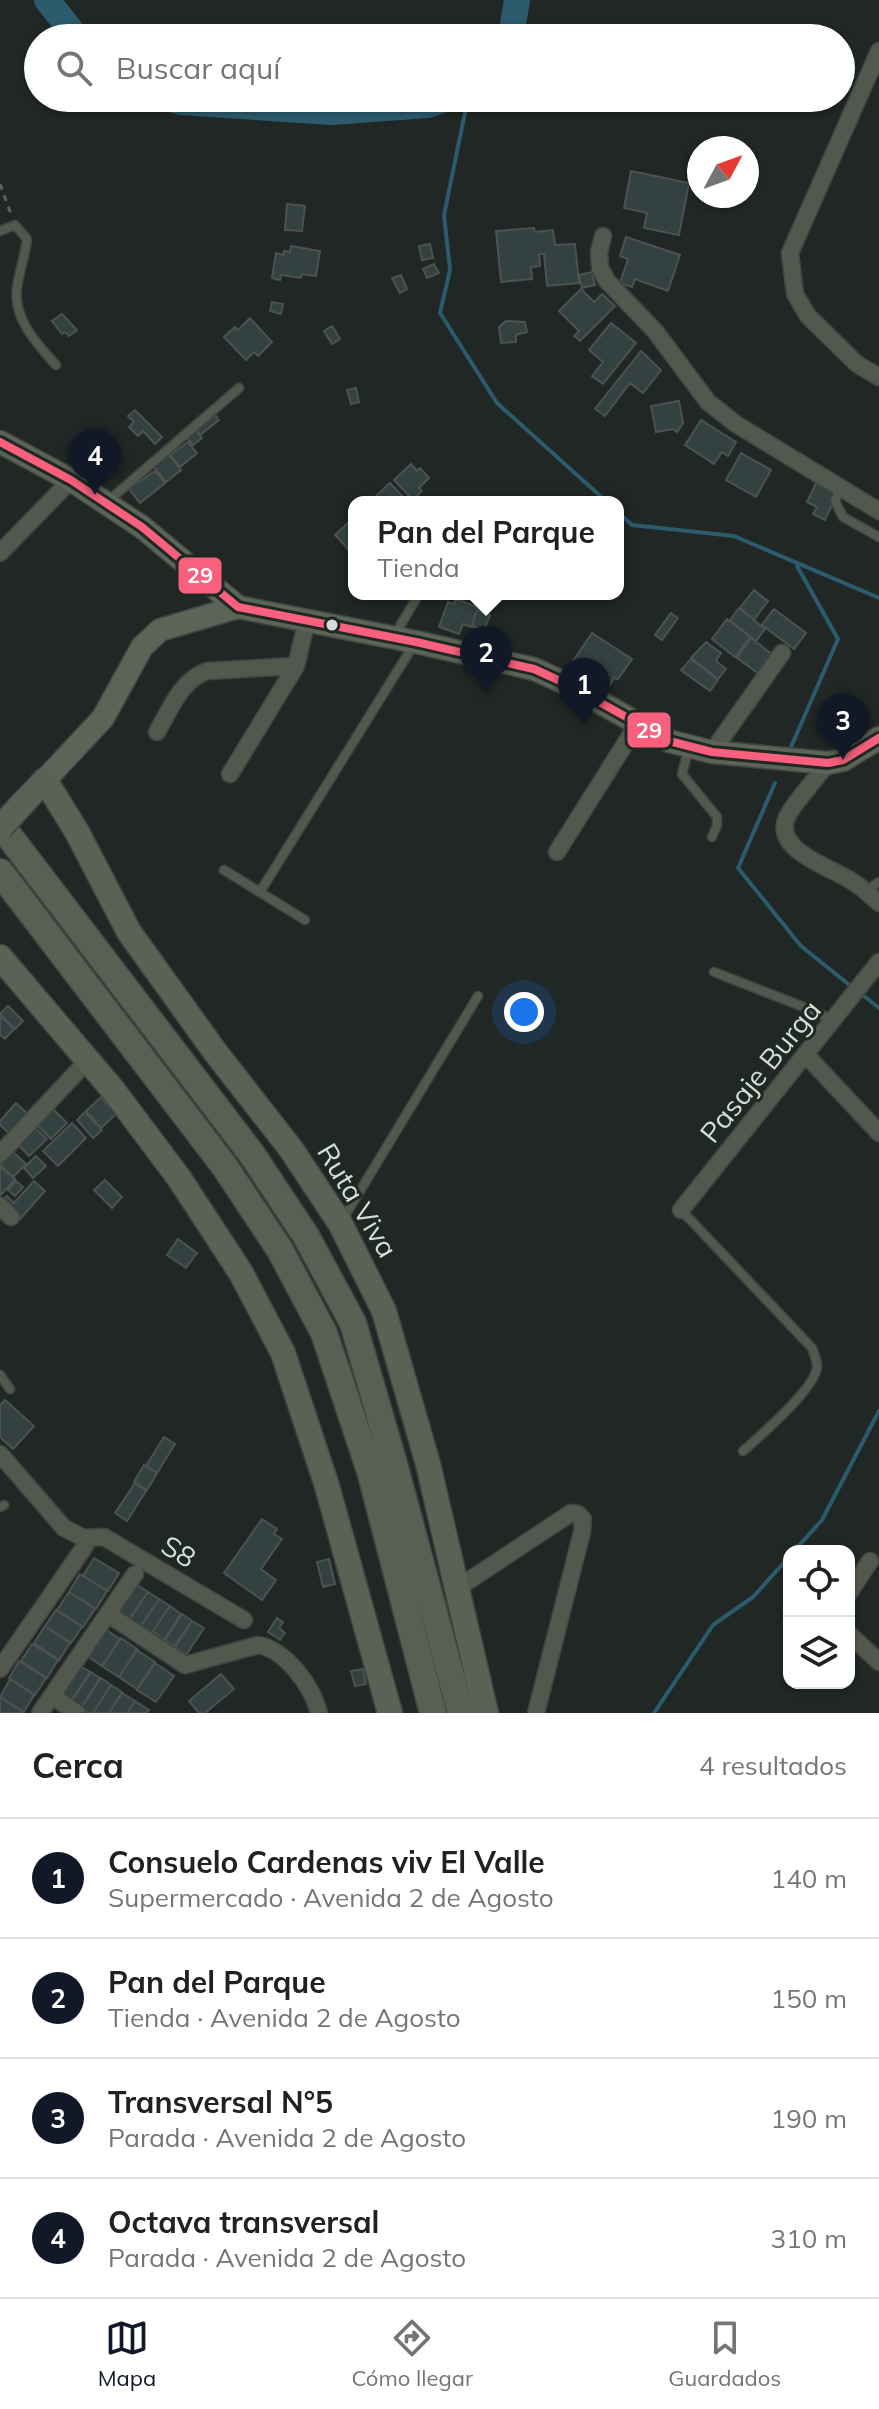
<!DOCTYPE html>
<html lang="es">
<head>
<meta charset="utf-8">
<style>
  :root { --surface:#fff; --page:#f6f6f6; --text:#202124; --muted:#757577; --line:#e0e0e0; --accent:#111827 }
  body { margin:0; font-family:Mulish,sans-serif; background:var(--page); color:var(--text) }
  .controls { position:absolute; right:24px; bottom:24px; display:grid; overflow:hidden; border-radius:16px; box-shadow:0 2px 6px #0004 }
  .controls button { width:72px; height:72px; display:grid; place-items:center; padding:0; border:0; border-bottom:2px solid var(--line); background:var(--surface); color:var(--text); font:40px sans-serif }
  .compass { position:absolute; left:687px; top:136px; width:72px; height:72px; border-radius:50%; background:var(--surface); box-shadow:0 2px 6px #0004; rotate:49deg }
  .you { position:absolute; left:524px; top:1012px; width:28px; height:28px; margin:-20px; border:6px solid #fff; border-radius:50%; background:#1a73e8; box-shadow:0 0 0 12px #1a73e833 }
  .badge { display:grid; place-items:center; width:52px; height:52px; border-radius:50%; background:var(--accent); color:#fff; font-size:26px; font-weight:700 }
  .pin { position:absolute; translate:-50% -66px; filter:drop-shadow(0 2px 4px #0008) }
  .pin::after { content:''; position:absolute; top:42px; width:28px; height:24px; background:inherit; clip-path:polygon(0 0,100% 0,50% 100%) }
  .popup { position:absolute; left:348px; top:496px; width:276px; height:104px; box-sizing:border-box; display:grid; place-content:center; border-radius:16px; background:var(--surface); filter:drop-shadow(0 2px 6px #0005); font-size:26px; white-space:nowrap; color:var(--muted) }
  .popup b { font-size:30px; color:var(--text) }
  .popup::after { content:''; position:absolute; left:50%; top:100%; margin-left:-16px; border:16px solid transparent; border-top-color:var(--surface) }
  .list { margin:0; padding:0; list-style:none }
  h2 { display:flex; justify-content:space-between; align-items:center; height:104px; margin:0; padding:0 32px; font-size:34px }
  h2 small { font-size:26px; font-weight:400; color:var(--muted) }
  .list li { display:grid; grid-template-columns:52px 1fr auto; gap:24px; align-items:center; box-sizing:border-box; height:120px; padding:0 32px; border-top:2px solid var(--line) }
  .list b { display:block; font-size:30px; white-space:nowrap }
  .list p { margin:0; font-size:26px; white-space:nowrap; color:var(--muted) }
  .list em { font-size:26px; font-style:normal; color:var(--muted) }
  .icon { flex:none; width:44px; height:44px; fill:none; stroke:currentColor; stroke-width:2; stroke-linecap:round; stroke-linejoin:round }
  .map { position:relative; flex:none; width:879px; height:1713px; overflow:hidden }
  .search { position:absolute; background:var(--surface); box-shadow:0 2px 6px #0004; left:24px; right:24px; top:24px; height:88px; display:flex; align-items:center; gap:20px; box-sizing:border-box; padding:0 28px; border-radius:44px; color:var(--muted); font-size:30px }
  .sheet { height:584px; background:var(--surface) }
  nav { display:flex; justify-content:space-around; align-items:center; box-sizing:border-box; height:112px; border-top:2px solid var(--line); background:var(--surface); font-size:22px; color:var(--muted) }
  nav a { display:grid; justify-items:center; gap:4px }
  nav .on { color:var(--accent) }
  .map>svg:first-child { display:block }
</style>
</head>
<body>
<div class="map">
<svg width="879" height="1713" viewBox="0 0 879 1713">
  <rect width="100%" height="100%" fill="#212724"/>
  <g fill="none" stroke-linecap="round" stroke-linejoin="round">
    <path stroke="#2b5b6d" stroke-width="4" d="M468 98 444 215 450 270 440 313 497 403 607 502
      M618 512 632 525 734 536 879 598
      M791 747 838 639 797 566
      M775 783 738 868 801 946 852 987
      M859 992 879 1008
      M794 1551 822 1520 879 1411
      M654 1713 713 1625 753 1597 789 1557"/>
    <path stroke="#2b5b6d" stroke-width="26" d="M47 0 77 38
      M507 38 512 30 517 0
      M168 98 181 102 331 112 428 105 447 98"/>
  </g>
  <path fill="#334241" stroke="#4d5250" stroke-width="2" d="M631 171 689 183 679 235 644 228 647 213 624 208Z
    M287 204 305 206 302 231 285 230Z
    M534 228 535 232 553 230 555 245 575 244 579 283 547 286 544 254H539L540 266 531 267 532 279 501 282 496 231Z
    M626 237 680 255 668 291 635 279 632 287 620 283 628 259 620 256Z
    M430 244 433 258 422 260 419 246Z
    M291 246 320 251 316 276 302 274 301 278 281 275 280 280 272 278 276 253 283 255 284 251 290 252Z
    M434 264 439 273 427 278 423 269Z
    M592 272 595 285 582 288 579 275Z
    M401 275 407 289 400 293 392 278Z
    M581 289 594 302 602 294 615 306 580 341 574 336 579 331 559 311Z
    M272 302 283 304 281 314 270 311Z
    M62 314 77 330 69 336 65 332 62 334 52 321Z
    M250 318 272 342 258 356 254 352 246 360 224 337 235 327 238 330Z
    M506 321 525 322 527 332 516 335V342L501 343 499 327Z
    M611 323 636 343 603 384 592 376 603 362 589 350Z
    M332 326 340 339 332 344 324 331Z
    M641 351 661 370 643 393 630 383 605 416 595 409Z
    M356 388 359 402 351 404 347 390Z
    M679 401 683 423 677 432 673 429 656 432 651 406Z
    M135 410 162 437 155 444 143 431 138 436 129 427 134 422 128 416Z
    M213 412 219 420 200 435 194 427Z
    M701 420 736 442 728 456 722 452 714 464 685 445Z
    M194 428 202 438 193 445 185 435Z
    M188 442 197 453 180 467 170 455Z
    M741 453 771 470 756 497 726 480Z
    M169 455 181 470 166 482 154 467Z
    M411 464 417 471 420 468 429 478 419 488 422 491 413 500 394 480Z
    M155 471 165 483 140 503 129 489Z
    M390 483 406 500 405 502H379L375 497Z
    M816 483 837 494 825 520 813 514 817 507 807 502Z
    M351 520 354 523V551L352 553 335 535Z
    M754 590 768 601 754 620 740 608Z
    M456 599 478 607 471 627 463 624 459 634 439 627 448 602 454 604Z
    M739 608 765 629 756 641 730 620Z
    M774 609 806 633 794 649 762 625Z
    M477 610 490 615 484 630 472 626Z
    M671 613 678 618 662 640 655 635Z
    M727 619 750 637 735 657 712 639Z
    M592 633 632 659 618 679 614 678 608 688 571 664Z
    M751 638 773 655 759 674 737 658Z
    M706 642 721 653 716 661 726 669 718 679 691 658Z
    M691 659 718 680 710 691 681 670Z
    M8 1006 23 1021 15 1029 0 1014Z
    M0 1016 14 1029 5 1039 0 1035Z
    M101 1097 116 1114 101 1128 86 1111Z
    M16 1103 29 1115 11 1135 0 1125V1121Z
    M52 1108 67 1123 51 1139 36 1124Z
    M85 1112 102 1130 93 1138 77 1120Z
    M72 1123 86 1138 58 1166 43 1151Z
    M34 1127 47 1139 29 1156 17 1144Z
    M12 1151 26 1164 13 1177 0 1165Z
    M36 1156 46 1166 33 1178 24 1168Z
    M0 1167 15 1179 0 1196Z
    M105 1180 122 1197 112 1208 94 1190Z
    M16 1181 23 1187 15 1196 8 1190Z
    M34 1181 45 1191 20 1219 1 1202 7 1196 14 1203Z
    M178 1239 197 1253 186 1268 167 1255Z
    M5 1400 34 1426 13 1449 0 1437V1405Z
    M164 1437 175 1444 157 1473 146 1466Z
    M144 1465 157 1473 147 1490 134 1482Z
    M135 1483 146 1491 127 1521 115 1513Z
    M262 1519 277 1529 274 1534 282 1539 261 1569 276 1580 262 1600 224 1573Z
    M94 1558 119 1573 108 1591 83 1576Z
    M329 1559 335 1584 323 1587 317 1562Z
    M80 1574 107 1591 96 1609 69 1592Z
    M136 1584 148 1592 129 1619 117 1611Z
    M69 1592 95 1609 83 1627 57 1610Z
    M148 1592 159 1599 140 1627 129 1620Z
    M159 1599 170 1606 151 1634 140 1627Z
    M170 1606 181 1614 164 1640 153 1631Z
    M56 1610 82 1627 71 1643 45 1626Z
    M182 1614 192 1621 174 1646 165 1640Z
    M277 1618 283 1622 279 1628 285 1633 280 1640 268 1632Z
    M192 1621 204 1628 186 1655 175 1647Z
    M45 1626 70 1643 59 1660 34 1643Z
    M103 1628 120 1639 102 1666 86 1655Z
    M121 1638 137 1649 119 1677 102 1666Z
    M32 1644 58 1660 47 1678 21 1661Z
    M137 1650 155 1662 137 1689 119 1677Z
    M19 1661 46 1678 35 1695 9 1678Z
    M155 1663 174 1676 156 1702 137 1690Z
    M77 1664 90 1672 71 1701 58 1693Z
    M363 1669 366 1684 355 1686 351 1671Z
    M91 1672 100 1678 81 1708 71 1702Z
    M221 1674 234 1689 205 1713H199L189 1701Z
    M101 1678 111 1685 93 1713H89L81 1708Z
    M10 1679 34 1695 24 1712 0 1697Z
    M111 1685 122 1692 109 1713H93Z
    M122 1693 135 1701 127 1713H109Z
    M0 1697 23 1712V1713H0Z
    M135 1701 149 1710 147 1713H127Z"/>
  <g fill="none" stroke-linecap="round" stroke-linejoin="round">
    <g stroke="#3f4341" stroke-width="11">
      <path id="service" d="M0 231 15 225 27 239C25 256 19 272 17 288 13 319 37 344 56 365
        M840 488 835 501 843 517 879 537
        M107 502 239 388
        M394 636 419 594
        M689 747 682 774 717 817V825L712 837
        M224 870 305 920
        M866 891 879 882
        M260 892 413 646
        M714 972 819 1013 833 1021
        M681 1210 812 1348C814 1354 817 1360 817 1366 817 1387 760 1436 743 1451
        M343 1219 478 996
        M0 1375 10 1389
        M0 1507 4 1505"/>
    </g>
    <g stroke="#3f4341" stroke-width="19">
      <path id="minor" d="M879 51 790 253 795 294 808 316 857 364 879 377
        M603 236 599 252 600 268 607 281 655 331 708 402 736 424 879 511
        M0 553 71 480
        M157 732C170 710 181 680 207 671L296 666
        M712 752 782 653
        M828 763C818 776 793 804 787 817 772 850 830 867 850 880 861 886 870 895 879 903
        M230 774 296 666 307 620
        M557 852 637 725
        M807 1056 879 1133
        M0 1154 88 1060
        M0 1206 11 1217
        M681 1210 879 962
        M0 1454 64 1528 84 1538 104 1537 244 1620
        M456 1589 571 1513 578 1514 583 1519 582 1532 536 1713
        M849 1593 870 1561
        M108 1614 185 1665 258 1645C286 1650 312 1686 319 1713
        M849 1634 879 1662
        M0 1669 85 1546 84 1538
        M52 1696 77 1713
        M40 1713 135 1574"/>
    </g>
    <g stroke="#3f4341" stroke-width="25">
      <path id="secondary" d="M0 442 71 480 142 527 238 607 416 642 534 669 569 685 669 741 712 752 828 763 843 760 879 738
        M45 780 103 718 142 647 160 630 238 607"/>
    </g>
    <g stroke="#3f4341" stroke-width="27">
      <path id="primary" d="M24 802 45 780 77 832 129 932 216 1053 291 1149 340 1223 384 1311 428 1464 486 1713
        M0 957 113 1090 179 1178 241 1273 283 1353 327 1486 390 1713"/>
    </g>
    <g stroke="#3f4341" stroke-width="29">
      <path id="trunk" d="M0 824 251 1153 306 1236 353 1323 394 1464 461 1713
        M0 872 225 1167 280 1250 324 1333 371 1474 433 1713"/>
    </g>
    <path stroke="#5c625a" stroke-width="3" stroke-dasharray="6 6" stroke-linecap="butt" d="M0 184 11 214"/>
    <use href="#service" stroke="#52584e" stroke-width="8"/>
    <use href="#minor" stroke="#52584e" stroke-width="16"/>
    <use href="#secondary" stroke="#5c6457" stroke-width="22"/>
    <use href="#primary" stroke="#596255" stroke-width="24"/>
    <use href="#trunk" stroke="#586054" stroke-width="26"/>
    <g stroke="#3f4341" stroke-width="27" stroke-linecap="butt">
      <path id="primary-bridge" d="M0 828 24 802"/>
    </g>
    <use href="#primary-bridge" stroke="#596255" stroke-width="24"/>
    <g stroke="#1f2924" stroke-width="14">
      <path id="bus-1" d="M0 442 71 480 142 527 238 607 416 642 534 669 569 685 669 741 712 752 828 763 843 760 879 738"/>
    </g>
    <use href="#bus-1" stroke="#f8607d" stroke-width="8"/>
  </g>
  <circle fill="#d7deda" stroke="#1f2924" stroke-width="3" cx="332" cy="625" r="7"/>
  <g text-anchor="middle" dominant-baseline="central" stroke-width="6" stroke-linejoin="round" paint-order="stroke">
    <g font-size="28" fill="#d7deda" stroke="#1f2924">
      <text transform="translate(760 1071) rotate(-51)">Pasaje Burga</text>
      <text transform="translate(358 1200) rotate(59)">Ruta Viva</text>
      <text transform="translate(179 1551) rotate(31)">S8</text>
    </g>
  </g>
  <g stroke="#1f2924" stroke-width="3">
    <rect x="177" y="556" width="46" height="39" rx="8" fill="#f8607d"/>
    <rect x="626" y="711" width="46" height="38" rx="8" fill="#f8607d"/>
  </g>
  <g font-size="22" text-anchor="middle" font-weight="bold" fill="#fff">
    <text x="200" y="583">29</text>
    <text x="649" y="738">29</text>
  </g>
</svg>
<div class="controls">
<button><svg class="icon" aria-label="locate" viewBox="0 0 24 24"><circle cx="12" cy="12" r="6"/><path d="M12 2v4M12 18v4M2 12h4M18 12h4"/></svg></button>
<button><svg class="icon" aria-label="layers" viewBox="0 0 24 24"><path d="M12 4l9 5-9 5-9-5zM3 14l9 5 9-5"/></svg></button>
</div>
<svg class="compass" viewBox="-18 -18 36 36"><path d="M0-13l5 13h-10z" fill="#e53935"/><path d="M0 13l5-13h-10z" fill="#757577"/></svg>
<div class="you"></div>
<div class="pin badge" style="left:584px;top:724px">1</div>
<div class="pin badge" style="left:486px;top:692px">2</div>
<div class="popup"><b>Pan del Parque</b>Tienda</div>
<div class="pin badge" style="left:843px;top:760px">3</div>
<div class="pin badge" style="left:95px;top:495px">4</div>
<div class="search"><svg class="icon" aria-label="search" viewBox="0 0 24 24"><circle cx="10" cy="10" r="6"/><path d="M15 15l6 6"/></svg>Buscar aquí</div>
</div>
<section class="sheet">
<h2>Cerca<small>4 resultados</small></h2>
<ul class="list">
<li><span class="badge">1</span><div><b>Consuelo Cardenas viv El Valle</b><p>Supermercado · Avenida 2 de Agosto</p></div><em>140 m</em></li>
<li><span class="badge">2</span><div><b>Pan del Parque</b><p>Tienda · Avenida 2 de Agosto</p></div><em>150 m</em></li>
<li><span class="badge">3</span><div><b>Transversal N°5</b><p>Parada · Avenida 2 de Agosto</p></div><em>190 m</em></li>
<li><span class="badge">4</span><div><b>Octava transversal</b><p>Parada · Avenida 2 de Agosto</p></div><em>310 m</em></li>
</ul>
</section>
<nav>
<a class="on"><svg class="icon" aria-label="map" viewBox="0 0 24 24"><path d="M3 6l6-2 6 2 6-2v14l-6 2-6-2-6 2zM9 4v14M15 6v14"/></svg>Mapa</a>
<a><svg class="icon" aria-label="directions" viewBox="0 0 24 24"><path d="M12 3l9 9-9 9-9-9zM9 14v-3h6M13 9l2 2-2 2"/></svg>Cómo llegar</a>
<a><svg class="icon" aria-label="saved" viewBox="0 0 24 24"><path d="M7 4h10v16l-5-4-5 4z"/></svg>Guardados</a>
</nav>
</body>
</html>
